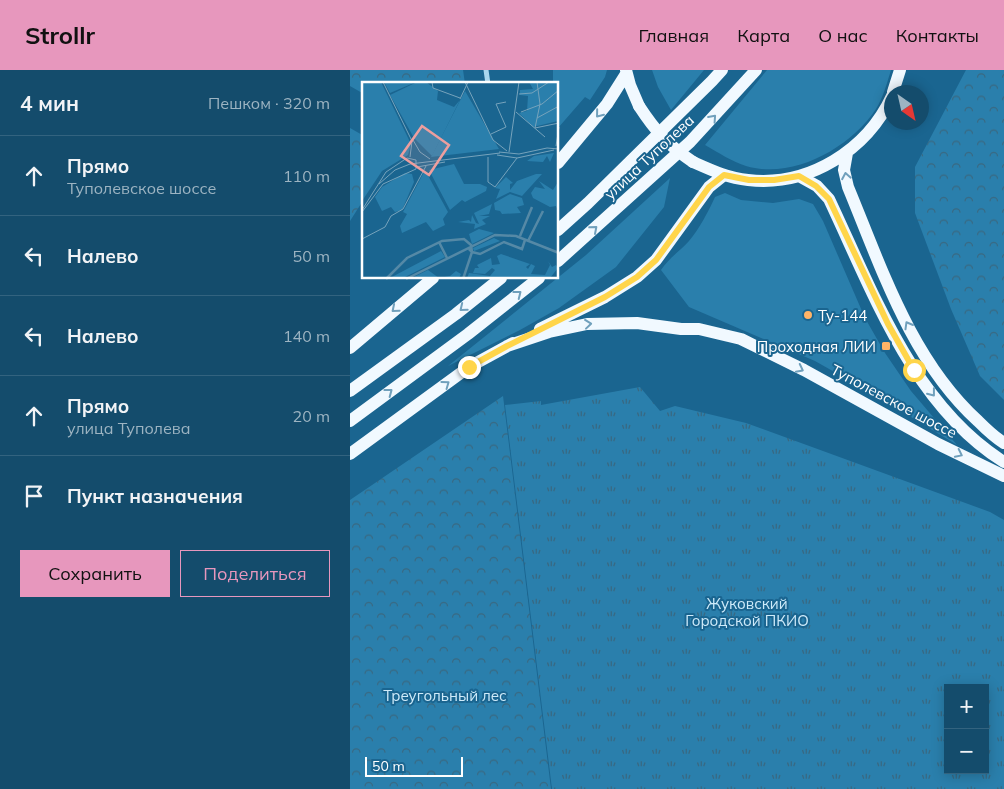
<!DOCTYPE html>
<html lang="ru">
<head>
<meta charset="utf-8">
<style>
  :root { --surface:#144c6c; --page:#1d5372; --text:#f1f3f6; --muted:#9db4c2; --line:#33637f; --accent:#e797bd }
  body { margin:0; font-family:Mulish,sans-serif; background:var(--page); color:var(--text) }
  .controls { position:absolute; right:15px; bottom:15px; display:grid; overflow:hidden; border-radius:0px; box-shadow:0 2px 12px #0003 }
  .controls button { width:45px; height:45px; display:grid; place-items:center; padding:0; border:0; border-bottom:1px solid var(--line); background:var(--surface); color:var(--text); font:25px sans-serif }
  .compass { position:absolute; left:534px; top:15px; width:45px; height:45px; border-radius:50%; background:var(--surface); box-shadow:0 2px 12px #0003; rotate:146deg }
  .scale { position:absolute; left:15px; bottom:12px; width:98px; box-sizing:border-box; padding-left:5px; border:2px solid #fff; border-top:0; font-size:14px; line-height:18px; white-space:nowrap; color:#fff; -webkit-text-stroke:4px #1a6590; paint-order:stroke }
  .stop { position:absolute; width:15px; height:15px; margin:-11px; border:4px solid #ffd54a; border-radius:50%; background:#fff }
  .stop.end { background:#ffd54a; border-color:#fff; box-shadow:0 1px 5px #0008 }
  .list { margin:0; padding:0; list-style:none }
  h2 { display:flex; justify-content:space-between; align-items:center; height:65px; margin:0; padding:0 20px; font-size:21px }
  h2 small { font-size:16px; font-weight:400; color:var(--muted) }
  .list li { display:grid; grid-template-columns:32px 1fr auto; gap:15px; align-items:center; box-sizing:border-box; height:80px; padding:0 20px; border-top:1px solid var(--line) }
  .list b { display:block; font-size:19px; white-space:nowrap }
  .list p { margin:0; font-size:16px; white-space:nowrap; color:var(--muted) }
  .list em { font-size:16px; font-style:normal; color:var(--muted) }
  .actions { display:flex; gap:10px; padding:15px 20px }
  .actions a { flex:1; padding:11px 0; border:1px solid var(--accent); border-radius:0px; text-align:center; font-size:18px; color:var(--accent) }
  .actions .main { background:var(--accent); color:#111 }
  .icon { flex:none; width:28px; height:28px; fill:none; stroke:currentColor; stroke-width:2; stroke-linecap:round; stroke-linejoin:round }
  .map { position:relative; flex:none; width:654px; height:719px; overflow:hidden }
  header { display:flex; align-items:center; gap:30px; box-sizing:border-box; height:70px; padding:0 25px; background:var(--accent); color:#111 }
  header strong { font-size:24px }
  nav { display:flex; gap:28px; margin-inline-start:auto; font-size:18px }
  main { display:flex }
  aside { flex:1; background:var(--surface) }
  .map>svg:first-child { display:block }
</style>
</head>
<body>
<header>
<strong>Strollr</strong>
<nav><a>Главная</a><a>Карта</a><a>О нас</a><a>Контакты</a></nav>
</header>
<main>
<aside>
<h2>4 мин<small>Пешком · 320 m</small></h2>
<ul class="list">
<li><svg class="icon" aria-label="ahead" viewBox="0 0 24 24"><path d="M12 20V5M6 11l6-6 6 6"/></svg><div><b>Прямо</b><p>Туполевское шоссе</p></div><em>110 m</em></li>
<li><svg class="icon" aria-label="left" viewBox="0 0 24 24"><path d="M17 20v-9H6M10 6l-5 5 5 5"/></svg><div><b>Налево</b></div><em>50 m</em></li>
<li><svg class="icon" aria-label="left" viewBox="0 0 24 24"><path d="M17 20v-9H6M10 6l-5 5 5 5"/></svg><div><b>Налево</b></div><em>140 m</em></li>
<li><svg class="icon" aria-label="ahead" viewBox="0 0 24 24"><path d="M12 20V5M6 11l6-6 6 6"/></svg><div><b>Прямо</b><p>улица Туполева</p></div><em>20 m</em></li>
<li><svg class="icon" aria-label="arrive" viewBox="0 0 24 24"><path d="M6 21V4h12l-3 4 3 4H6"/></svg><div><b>Пункт назначения</b></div></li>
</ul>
<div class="actions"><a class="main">Сохранить</a><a>Поделиться</a></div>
</aside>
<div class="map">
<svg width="654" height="719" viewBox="0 0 654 719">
  <defs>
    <pattern id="forest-crowns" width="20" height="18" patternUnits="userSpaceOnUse" patternTransform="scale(1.25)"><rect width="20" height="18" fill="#2a7fac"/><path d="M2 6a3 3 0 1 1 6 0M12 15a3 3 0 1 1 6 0" fill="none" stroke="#396881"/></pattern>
    <pattern id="park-tufts" width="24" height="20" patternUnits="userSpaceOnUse" patternTransform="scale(1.25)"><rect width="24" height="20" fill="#2a7fac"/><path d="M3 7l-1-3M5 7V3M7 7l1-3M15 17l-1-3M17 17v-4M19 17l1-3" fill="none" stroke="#396881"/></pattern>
  </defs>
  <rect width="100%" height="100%" fill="#1a6590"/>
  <path fill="#2a7fac" d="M203 0H257L255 7 240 30 235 27 208 58V14H203Z
    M302 0H354L321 40 308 17Z
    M417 0H541C537 13 533 28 526 39 500 78 443 110 396 96 381 91 369 83 355 75Z
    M320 108 314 137 266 197 209 238 170 260 98 296 236 185Z
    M375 123 391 130 423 133 449 129 463 134 473 151 515 248 535 283 561 321 607 375 525 325 465 291 339 237 311 200C319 188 330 181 339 171 350 158 358 142 365 127Z"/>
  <path fill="url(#forest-crowns)" d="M0 0H113L115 14H14V24L0 16Z
    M616 0H654V330L630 306 601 239 565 143V97Z
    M0 58 14 66V129L0 151Z
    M153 326 201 719H0V430Z"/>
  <path fill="url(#park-tufts)" fill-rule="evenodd" d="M290 317 310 341 325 336 396 353 640 442 654 450V719H202L155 335 191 331V335ZM598 618H635V700H598Z"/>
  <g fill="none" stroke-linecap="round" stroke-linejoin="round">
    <path stroke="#a9d6ee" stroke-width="5" d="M136 0 138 14"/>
    <path stroke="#f1f9ff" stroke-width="12" d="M276 0 280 15 289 36
      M543 22 550 0
      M497 83 494 100 498 117C532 199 561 290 628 351 636 359 644 367 654 373
      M343 92C361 100 378 108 398 110 459 117 517 80 542 26
      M208 93 257 34 276 4
      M449 106 467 116 479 129C523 222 563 335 654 392
      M208 160 238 133 362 11 372 0
      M208 191 340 72 406 0
      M190 259 255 227 287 207 306 190 359 117 374 105
      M157 276 199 262 237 254 287 253 331 259H349L391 269 454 300 588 374 654 406
      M0 278 83 208
      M0 321 106 244 151 208
      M0 351 118 264 189 208
      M0 384 119 297 163 273"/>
    <path stroke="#f1f9ff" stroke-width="12" d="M289 36C306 62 318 75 343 92"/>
  </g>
  <defs><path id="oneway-chevron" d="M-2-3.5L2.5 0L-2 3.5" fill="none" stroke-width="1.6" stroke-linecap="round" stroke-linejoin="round" transform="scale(1.25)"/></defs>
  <g stroke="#70a0bc">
    <use href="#oneway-chevron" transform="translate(249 44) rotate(129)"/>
    <use href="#oneway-chevron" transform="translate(363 48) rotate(-48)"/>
    <use href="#oneway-chevron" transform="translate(496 106) rotate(-100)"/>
    <use href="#oneway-chevron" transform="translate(244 159) rotate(-41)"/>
    <use href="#oneway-chevron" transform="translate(168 224) rotate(-38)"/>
    <use href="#oneway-chevron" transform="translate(113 238) rotate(141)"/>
    <use href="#oneway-chevron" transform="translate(45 239) rotate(140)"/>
    <use href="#oneway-chevron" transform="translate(238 254) rotate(-6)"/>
    <use href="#oneway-chevron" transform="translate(558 255) rotate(-120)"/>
    <use href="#oneway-chevron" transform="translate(450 299) rotate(27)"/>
    <use href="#oneway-chevron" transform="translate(96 314) rotate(-36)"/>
    <use href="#oneway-chevron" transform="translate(39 322) rotate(-37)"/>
    <use href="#oneway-chevron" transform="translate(582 323) rotate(52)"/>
    <use href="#oneway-chevron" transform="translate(609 384) rotate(26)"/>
  </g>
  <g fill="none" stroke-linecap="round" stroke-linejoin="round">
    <path stroke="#ffd54a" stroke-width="6" d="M119 297 157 276 255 227 287 207 306 190 359 117 374 105 399 110H424L449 106 466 116 479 129 538 254 564 300"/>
  </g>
  <g fill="#ffb467" stroke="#1a6590" stroke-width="2">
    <circle cx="458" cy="245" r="5"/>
    <rect x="531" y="271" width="10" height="10" rx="2.5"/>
  </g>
  <g text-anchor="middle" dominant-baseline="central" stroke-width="4" stroke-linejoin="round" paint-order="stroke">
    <g font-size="15" fill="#fff" stroke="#1a6590">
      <text transform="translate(299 87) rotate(-43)">улица Туполева</text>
      <text transform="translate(544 331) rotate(28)">Туполевское шоссе</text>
    </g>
    <g font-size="15" fill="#fff" stroke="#1a6590" text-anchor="start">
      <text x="468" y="245">Ty-144</text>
      <text x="526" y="276" text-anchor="end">Проходная ЛИИ</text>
    </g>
    <g font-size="15" fill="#cfebfa" stroke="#1a6590">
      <text x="397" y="533">Жуковский<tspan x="397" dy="17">Городской ПКИО</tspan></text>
      <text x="95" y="625">Треугольный лес</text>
    </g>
  </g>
  <g transform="translate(12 12)">
    <rect width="196" height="196" fill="#1a6590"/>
    <path d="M22 0H54L28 11ZM117 147 132 151 110 162 107 152ZM132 156 138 159 112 169 111 166ZM79 169 83 175 41 196H28ZM139 172 168 182 164 185 166 187 169 182 173 184 169 192 183 193 188 183 186 179 190 185 194 183 196 186 188 196H105L107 191 128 194 133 188 130 186 123 192 111 191 113 186H117L115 183 129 176 130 183 138 182 135 174ZM66 188 77 196 88 194 94 189 99 192 97 196H50Z" fill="#2a7fac"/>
    <path d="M0 0H19L49 62 46 73 20 89 0 119ZM167 0H196V39L171 45 157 31 165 29 166 14 158 13V8L171 7ZM103 9 137 67 69 75ZM192 71 188 80 185 74 181 80 165 79 172 74ZM92 82 102 102H118L125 105 124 109 103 120 100 118 88 128 67 88ZM63 88 86 130 81 137 83 143 71 149 64 140 40 151 38 144 45 132 41 130ZM43 91 50 92 52 100 40 128 33 130 29 125 20 129 13 115 20 105ZM174 92H180L160 114 148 110 134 117 138 107 133 106 144 95 151 101 148 102V108L155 99ZM177 99 191 108 196 100V129L194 124 188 125 171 116 169 111 173 105 183 107ZM148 112 160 116 162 123 155 125 159 131 140 132 138 129 133 128 132 121ZM130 122 127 132 117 134H128L120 138 124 142 112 147 113 142 96 140 107 138 109 140 110 133 114 141 117 142 112 131Z" fill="#2a7fac"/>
    <path d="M55 0H64L76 9 75 18 92 25 98 18 70 74 52 56 28 13Z" fill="#2a7fac"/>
    <path fill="none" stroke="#5589a6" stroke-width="2.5" d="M158 154 170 125M166 159 181 129M77 160 85 176M110 170 118 172 142 160 160 167 163 158M24 197 45 176 80 159 102 157 109 163 110 170M44 197 133 153 154 154 197 171M101 197 110 170 107 167"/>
    <path fill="none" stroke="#76a3bc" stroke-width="1" d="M21 0 50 59 48 75M70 0 71 6 98 16M103 0 131 58 145 69M175 0 178 22 173 46 197 41M157 12 170 11 187 0M98 17 106 0M154 30 183 55M159 30 180 22 197 8M175 36 197 24M129 52 144 45 134 22 144 20M51 58 58 70 68 77M194 64 197 45M137 70 157 72 185 66 197 67M147 70 157 0M135 73 155 76 192 68M126 75V100L133 105 155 76M55 85 83 80M17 102 33 88 48 82 138 71M0 128 24 90 45 76 54 78V87L21 102 0 130M0 157 23 145 29 134 41 127 64 84"/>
    <path fill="#ed9e9e" fill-opacity="0.15" stroke="#ed9e9e" stroke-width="2.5" d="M60 44 87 63 67 93 39 74Z"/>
    <rect width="196" height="196" fill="none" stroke="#fff" stroke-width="2.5"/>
  </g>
</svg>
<div class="controls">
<button>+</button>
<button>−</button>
</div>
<svg class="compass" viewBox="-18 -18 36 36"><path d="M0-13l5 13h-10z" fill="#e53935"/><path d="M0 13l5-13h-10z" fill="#9db4c2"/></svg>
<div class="scale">50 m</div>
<div class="stop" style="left:564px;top:300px"></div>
<div class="stop end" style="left:119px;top:297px"></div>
</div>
</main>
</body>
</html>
